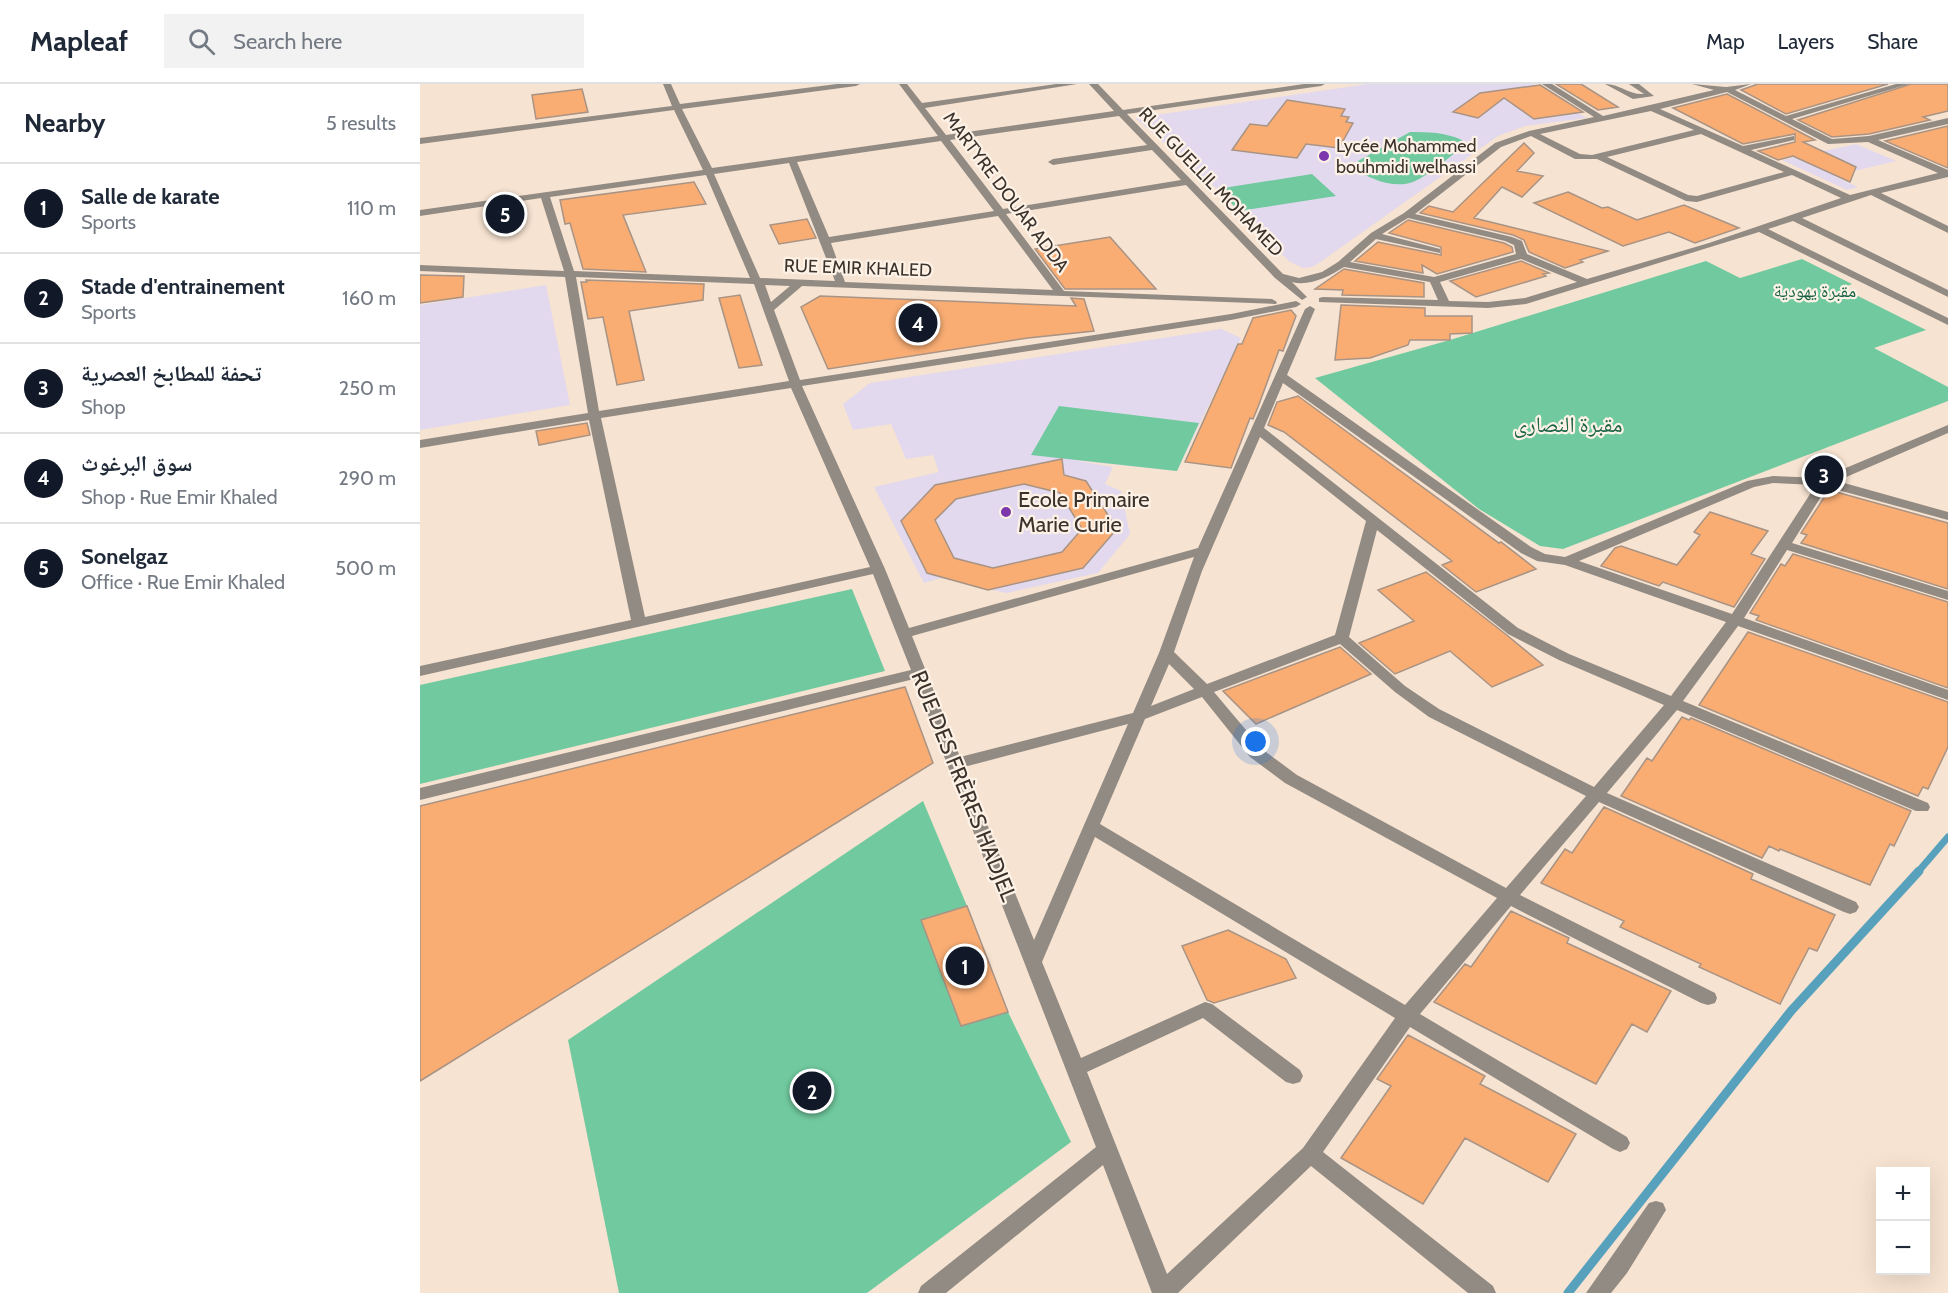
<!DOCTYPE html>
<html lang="en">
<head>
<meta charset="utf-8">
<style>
  :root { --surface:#fff; --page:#f2f2f3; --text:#1f2937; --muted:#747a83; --line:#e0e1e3; --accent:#111827 }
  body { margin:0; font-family:Cabin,"Noto Naskh Arabic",sans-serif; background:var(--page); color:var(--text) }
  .controls { position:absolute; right:18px; bottom:18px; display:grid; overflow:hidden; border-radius:0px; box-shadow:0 6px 24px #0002 }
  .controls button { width:54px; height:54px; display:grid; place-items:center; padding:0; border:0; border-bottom:2px solid var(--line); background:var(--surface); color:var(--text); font:30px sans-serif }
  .you { position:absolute; left:836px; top:658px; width:21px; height:21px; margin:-15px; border:4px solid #fff; border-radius:50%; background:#1a73e8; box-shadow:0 0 0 9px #1a73e833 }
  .badge { display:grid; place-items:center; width:39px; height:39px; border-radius:50%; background:var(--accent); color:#fff; font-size:20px; font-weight:700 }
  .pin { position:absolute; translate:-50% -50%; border:3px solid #fff; box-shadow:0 2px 6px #0006 }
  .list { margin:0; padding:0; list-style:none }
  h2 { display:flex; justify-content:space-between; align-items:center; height:78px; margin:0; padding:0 24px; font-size:26px }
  h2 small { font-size:20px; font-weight:400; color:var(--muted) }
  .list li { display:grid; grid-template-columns:39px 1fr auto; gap:18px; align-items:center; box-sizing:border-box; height:90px; padding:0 24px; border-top:2px solid var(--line) }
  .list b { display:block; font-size:22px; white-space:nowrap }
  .list p { margin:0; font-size:20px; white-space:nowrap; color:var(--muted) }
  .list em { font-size:20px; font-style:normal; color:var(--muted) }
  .icon { flex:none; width:33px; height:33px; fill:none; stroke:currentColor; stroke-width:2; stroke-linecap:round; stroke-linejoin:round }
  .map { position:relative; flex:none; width:1528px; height:1209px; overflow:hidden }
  header { display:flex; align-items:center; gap:36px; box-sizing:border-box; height:84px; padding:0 30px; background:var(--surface); border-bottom:2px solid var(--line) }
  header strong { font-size:28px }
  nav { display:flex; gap:33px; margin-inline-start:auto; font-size:21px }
  .search { width:420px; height:54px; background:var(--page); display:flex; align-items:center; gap:15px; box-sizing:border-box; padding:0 21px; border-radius:0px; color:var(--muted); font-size:22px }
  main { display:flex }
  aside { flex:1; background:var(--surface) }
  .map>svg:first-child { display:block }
</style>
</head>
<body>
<header>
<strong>Mapleaf</strong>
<div class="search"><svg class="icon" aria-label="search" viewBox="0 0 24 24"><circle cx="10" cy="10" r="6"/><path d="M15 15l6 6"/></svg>Search here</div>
<nav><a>Map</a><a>Layers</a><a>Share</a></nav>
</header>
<main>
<aside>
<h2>Nearby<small>5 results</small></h2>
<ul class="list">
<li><span class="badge">1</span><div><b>Salle de karate</b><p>Sports</p></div><em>110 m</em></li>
<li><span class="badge">2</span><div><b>Stade d'entrainement</b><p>Sports</p></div><em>160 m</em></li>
<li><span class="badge">3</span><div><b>تحفة للمطابخ العصرية</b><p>Shop</p></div><em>250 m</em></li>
<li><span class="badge">4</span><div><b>سوق البرغوث</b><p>Shop · Rue Emir Khaled</p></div><em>290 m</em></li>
<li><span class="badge">5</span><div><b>Sonelgaz</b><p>Office · Rue Emir Khaled</p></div><em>500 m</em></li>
</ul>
</aside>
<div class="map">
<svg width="1528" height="1209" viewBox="0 0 1528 1209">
  <rect width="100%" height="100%" fill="#f7e3d1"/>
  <path fill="#e2d9ee" d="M948 0H1114L1166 34 1105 42 1078 52 899 179 892 183 883 184 870 178 820 132 819 127 797 105 715 34Z
    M1436 60 1476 77 1414 92 1438 103 1427 106 1362 76Z
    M126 201 150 321 0 346V221Z
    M801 245 821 254 757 387 653 376 693 383 685 400 701 407 710 450 678 489 586 509 521 494 504 499 454 403 519 388 513 371 486 375 471 340 433 346 423 320 450 299Z"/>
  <path fill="#71ca9f" d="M990 48C1009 48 1024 48 1042 56L1044 62C1029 73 1009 91 993 98 974 105 949 95 934 84L938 77Z
    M892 90 916 112 819 127 797 105Z
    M1382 175 1432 200 1422 204 1506 246 1454 264 1528 303V317L1143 465 1120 462 1059 425 895 294 1030 256 1286 177 1320 194Z
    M639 322 779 339 757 387 611 371Z
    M432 505 465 587 0 700V601Z
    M503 717 547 822 502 836 542 941 588 928 651 1058 447 1209H199L148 956Z"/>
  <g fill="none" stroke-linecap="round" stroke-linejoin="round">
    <path stroke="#57a1bd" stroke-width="7" d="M1497 789 1528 753"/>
    <path stroke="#57a1bd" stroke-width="9" d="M1148 1209 1371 927 1499 787"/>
  </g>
  <path fill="#f9ad73" stroke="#a89384" stroke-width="1.5" fill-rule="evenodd" d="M1136 0H1161L1198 23 1178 26Z
    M1338 0H1468L1366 30 1321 6Z
    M1491 0H1528V27L1503 33 1510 36 1449 50 1412 53 1378 36Z
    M1120 1 1163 28 1114 35 1084 14 1058 34 1033 28 1060 9Z
    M162 5 168 28 116 35 112 11Z
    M1307 10 1395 56 1383 58 1436 83 1430 98 1373 72 1358 76 1338 67 1375 58V50L1323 60 1253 24Z
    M867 16 925 25 921 32 929 33 926 38 933 39 919 64 886 60 877 74 812 66 830 40 847 42Z
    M1528 42V84L1465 57Z
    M1104 59 1114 69 1097 87 1123 92 1102 113 1082 103 1054 134 1188 167 1160 176 1163 178 1145 184 1109 168 1104 156 1093 151 1000 129 1009 122 1033 128Z
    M274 98 286 120 203 131 226 188 163 185 150 139 145 140 140 116Z
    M1148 108 1182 124 1188 123 1217 136 1264 121 1319 144 1275 159 1249 148 1203 162 1114 119Z
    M387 135 396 154 359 160 350 141Z
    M988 136 1084 159 1092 163 1093 168 1017 190 1002 181 1003 189 935 177 958 158 1021 171V163L969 149Z
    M690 153 736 205H645L615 165Z
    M1101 177 1129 189 1123 190 1126 192 1056 213 1030 197Z
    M924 185 1004 199V213L922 211 923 206 895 205Z
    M0 191 44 192 43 213 0 219Z
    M166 196 284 200 283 216 209 227 224 296 197 301 183 233 168 235 161 198H167Z
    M320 211 342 281 319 284 299 214Z
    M400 212 656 222 651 214 664 215 674 247 608 254 408 285 381 223Z
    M921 221 1005 224V232H1052V249L1030 250V256H990L988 261 950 274 915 276Z
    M871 226 876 232 863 267 859 266 838 323 833 335 830 334 811 384 765 378 818 260H822L833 234Z
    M878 312 1079 459 1081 458 1116 485 1056 508 1022 481 1032 477 864 348 848 341 857 318Z
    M167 339 170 351 119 361 116 347Z
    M642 375 644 391 666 397 697 445 663 484 568 506 507 489 481 437 515 401ZM604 400 640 409 662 445 642 468 573 484 534 474 515 436 536 415Z
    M1409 406 1528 439V505L1381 459 1387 451 1381 449Z
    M1290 428 1348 447 1331 470 1345 475 1314 523 1243 498 1239 502 1181 482 1195 464 1201 462 1257 481 1280 451 1274 448Z
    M1373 470 1528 518V604L1336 536 1339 532 1330 529 1361 480 1365 482Z
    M1006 488 1088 552 1123 581 1072 603 1030 567 975 590 939 559 994 537 958 506Z
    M1328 548 1528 618V663L1508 705 1503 703 1498 712 1279 621Z
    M920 563 951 590 836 640 803 607Z
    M485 603 513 679 0 997V722Z
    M1262 633 1269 636 1271 634 1491 727 1474 762 1470 760 1450 801 1360 765 1359 767 1349 762 1342 774 1201 712 1227 674 1232 677Z
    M1184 723 1333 790 1331 795 1415 831 1397 867 1389 864 1360 920 1279 883 1281 880 1200 843 1204 837 1121 799 1145 765 1152 769Z
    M547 822 588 928 541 942 501 836Z
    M1091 827 1149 854 1147 859 1251 907 1227 948 1212 940 1176 1000 1014 918 1045 880 1051 883Z
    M808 846 866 875 876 894 794 919 787 916 762 862Z
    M988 951 1065 992 1060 1000 1156 1050 1128 1098 1045 1054 1003 1120 921 1074 971 1002 957 995Z"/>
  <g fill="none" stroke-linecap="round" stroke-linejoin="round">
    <path fill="#928b83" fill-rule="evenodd" d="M243 0H251L260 20 417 0H440L436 2 262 25 292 84 518 52 479 0H487L502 19 636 0H657L505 24 526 51 694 27 669 0H678L703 26 884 0H905L901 2 707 30 863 190 879 194 902 188 918 178 951 149 984 129 1075 59 1109 47 1174 33 1122 0H1132L1183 32 1294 6 1272 0 1306 3 1331 0 1315 6 1366 32 1476 0H1489L1372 35 1412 55 1449 52 1528 34V40L1458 56 1528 86V93L1461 109 1528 142V149L1451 111 1382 134 1528 206V213L1373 137 1348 145 1528 234V241L1339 148 1106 220 1068 224 899 218V214L903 213 1018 216 1010 198 924 183C910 192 889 203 872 198L887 213 882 216 855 194 766 101 586 130 644 207 852 215 857 218 856 220 382 202 354 226 380 296 811 230 876 217 881 220 876 223 811 236 382 302 465 485 489 544 778 464 885 225 890 222 895 225 867 291 1111 463 1125 470 1145 473 1327 397 1353 392 1402 394 1528 341V349L1417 397 1528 428V436L1407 403 1372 459 1528 507V516L1367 466 1324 534 1528 606V616L1318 542 1263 617 1508 719 1510 723 1508 727H1496L1257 626 1187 709 1436 818 1439 823 1436 828 1430 830 1424 828 1179 718 1100 811 1295 909 1297 914 1295 919 1288 921 1281 919 1091 822 1000 930 1207 1053 1210 1059 1207 1065 1200 1068 1193 1065 990 943 903 1068 1073 1202 1076 1209H1048L891 1082 758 1209H732L683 1081 526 1209H498L501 1202 676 1063 494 595 0 716V704L491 586 453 490 0 592V582L211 536 169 336 0 364V356L168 329 145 193 0 187V181L144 187 121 114 0 132V126L283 86 254 26 0 60V54L252 22ZM1307 8 1408 60 1448 58 1518 89 1430 111 1331 66 1374 56V52L1323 62 1240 25ZM1231 27 1274 46 1172 71 1160 70 1120 50ZM699 32 727 61 633 75 628 78 633 81 732 66 761 96 583 125 530 56ZM1281 50 1364 88 1277 112 1268 111 1187 73ZM1111 52 1155 75H1177L1266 117 1277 118 1372 91 1421 114 1289 159 1167 195 1107 170 1102 157 1092 153 995 130 1081 63ZM521 57 574 127 409 153 377 78ZM369 79 415 197 340 194 294 90ZM286 91 330 194 154 187 130 113ZM578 132 633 206 425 198 411 159ZM988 134 1085 157 1094 161 1096 170 1014 193 930 178 956 155 1020 169V165L962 150ZM1101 175 1157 198 1105 214 1068 218 1029 217 1020 198ZM156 193 334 200 369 297 179 327ZM345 201 370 202 351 218ZM863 299 1101 469 1117 477 1145 481 1306 538 1251 612 1149 570 1098 544 844 344ZM371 304 450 483 225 533 181 334ZM840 353 946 437 915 551 787 600 754 568 782 487ZM1353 399 1396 401 1312 530 1159 477 1334 403ZM957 446 1088 550 1139 576 1244 621 1174 703 1019 625 985 602 929 553ZM774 473 739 569 713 629 540 673 492 552ZM920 560 975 608 1009 633 1166 712 1086 804 877 691 842 665 794 608ZM749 580 774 605 731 622ZM782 613 830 673 865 699 1077 814 985 921 680 740 725 635ZM708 640 614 856 544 683ZM675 753 975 934 883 1064 747 1190 667 988 783 934 866 998 873 1000 880 998 883 992 880 986 792 920 785 918 661 974 622 878Z
      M1185 0C1200 0 1209 11 1224 10L1209 0H1219L1234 12 1213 15Z
      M1236 1117 1243 1119 1246 1126 1207 1189 1191 1209H1166L1229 1119Z"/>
  </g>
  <g fill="#7b37ab" stroke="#fef2e7" stroke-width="2">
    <circle cx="904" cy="72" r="6"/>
    <circle cx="586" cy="428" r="6"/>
  </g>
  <g text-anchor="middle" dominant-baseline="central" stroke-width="4.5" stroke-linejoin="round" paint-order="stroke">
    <g font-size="18" fill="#3a322b" stroke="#fef2e7" text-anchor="start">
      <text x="916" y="62">Lycée Mohammed<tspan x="916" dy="21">bouhmidi welhassi</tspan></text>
    </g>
    <g font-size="18" fill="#3a322b" stroke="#fef2e7">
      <text transform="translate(791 98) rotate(46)">RUE GUELLIL MOHAMED</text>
      <text transform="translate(586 108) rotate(53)">MARTYRE DOUAR ADDA</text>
      <text transform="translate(438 184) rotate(2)">RUE EMIR KHALED</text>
    </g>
    <g font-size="18" fill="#1a6446" stroke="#fef2e7">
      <text x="1395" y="207">مقبرة يهودية</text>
    </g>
    <g font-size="22" fill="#1a6446" stroke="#fef2e7">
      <text x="1148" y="340">مقبرة النصارى</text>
    </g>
    <g font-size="22" fill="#3a322b" stroke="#fef2e7" text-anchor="start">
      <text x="598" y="415">Ecole Primaire<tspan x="598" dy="25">Marie Curie</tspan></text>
    </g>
    <g font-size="22" fill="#3a322b" stroke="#fef2e7">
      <text transform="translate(544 702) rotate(68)">RUE DES FRÈRES HADJEL</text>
    </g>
  </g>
</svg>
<div class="controls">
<button>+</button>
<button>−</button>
</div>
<div class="you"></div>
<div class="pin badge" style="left:545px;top:882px">1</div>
<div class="pin badge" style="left:392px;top:1007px">2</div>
<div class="pin badge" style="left:1404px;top:391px">3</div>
<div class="pin badge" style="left:498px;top:239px">4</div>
<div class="pin badge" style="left:85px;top:130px">5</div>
</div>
</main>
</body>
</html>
